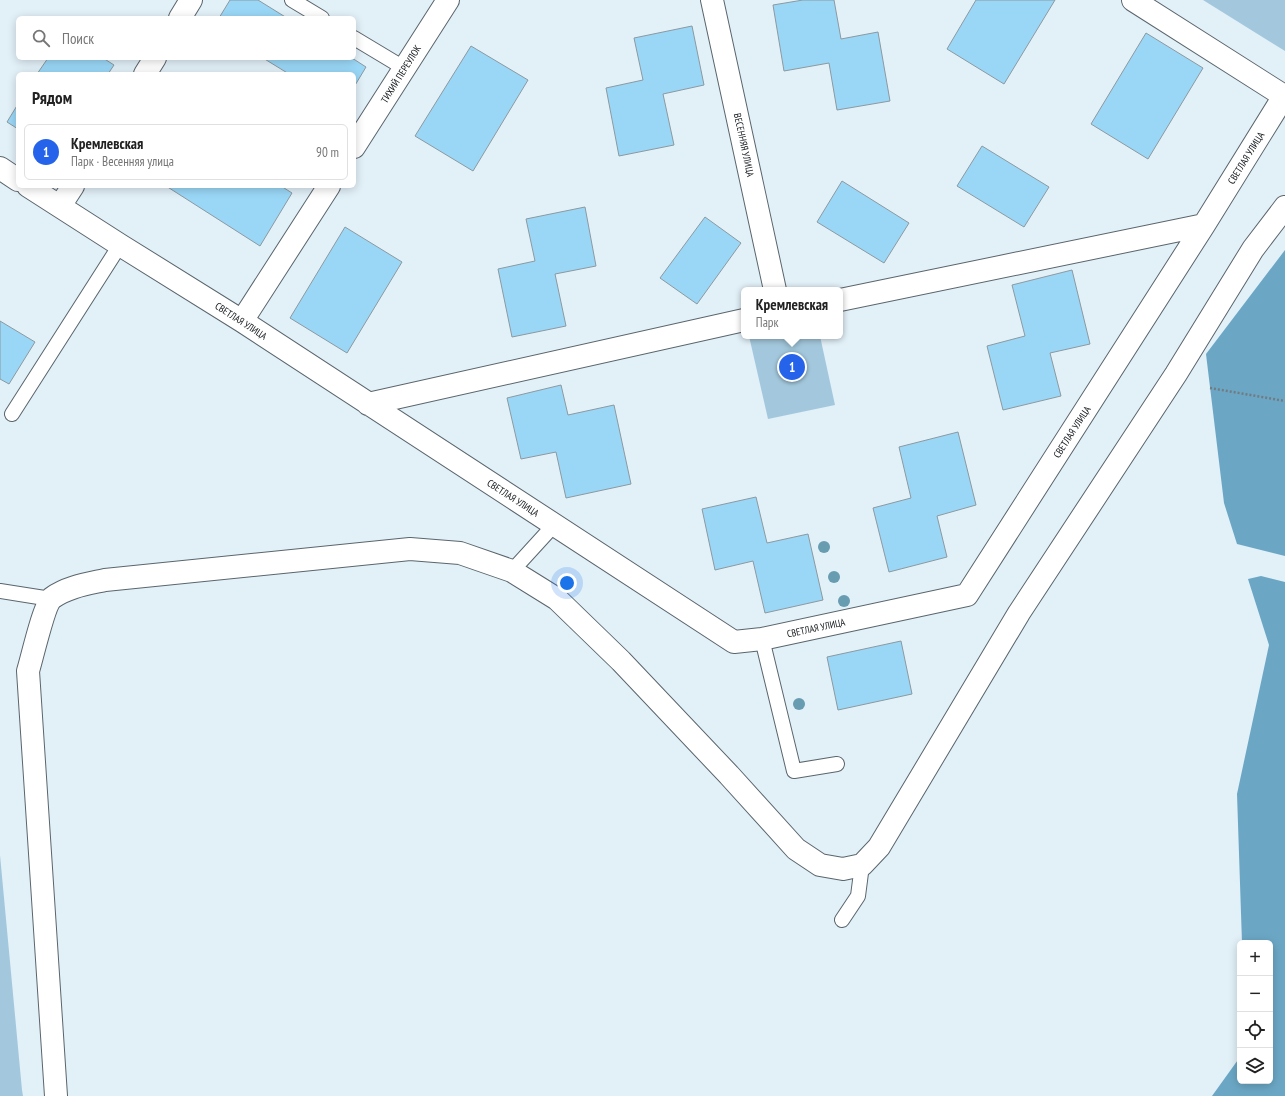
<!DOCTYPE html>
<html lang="ru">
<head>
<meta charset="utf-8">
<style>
  :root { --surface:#fff; --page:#f2f2f2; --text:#222; --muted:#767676; --line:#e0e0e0; --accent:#2563eb }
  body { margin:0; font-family:"PT Sans Narrow",sans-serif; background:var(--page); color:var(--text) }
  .controls { position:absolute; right:12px; bottom:12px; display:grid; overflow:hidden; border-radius:6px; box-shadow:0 2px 10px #0003 }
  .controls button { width:36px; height:36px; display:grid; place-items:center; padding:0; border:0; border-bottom:1px solid var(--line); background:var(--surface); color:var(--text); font:20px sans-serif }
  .you { position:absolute; left:567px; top:583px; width:14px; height:14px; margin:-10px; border:3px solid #fff; border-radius:50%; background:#1a73e8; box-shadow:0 0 0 6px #1a73e833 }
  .badge { display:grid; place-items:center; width:26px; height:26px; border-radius:50%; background:var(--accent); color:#fff; font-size:13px; font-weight:700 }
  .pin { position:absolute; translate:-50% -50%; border:2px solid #fff; box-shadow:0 1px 4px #0006 }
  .popup { position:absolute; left:741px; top:287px; width:102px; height:52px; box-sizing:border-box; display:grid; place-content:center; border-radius:6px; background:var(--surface); filter:drop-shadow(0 1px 3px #0005); font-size:13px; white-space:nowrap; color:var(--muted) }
  .popup b { font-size:15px; color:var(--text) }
  .popup::after { content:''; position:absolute; left:50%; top:100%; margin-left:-8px; border:8px solid transparent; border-top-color:var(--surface) }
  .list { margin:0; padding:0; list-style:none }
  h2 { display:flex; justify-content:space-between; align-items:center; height:52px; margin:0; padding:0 16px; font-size:17px }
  h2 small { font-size:13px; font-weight:400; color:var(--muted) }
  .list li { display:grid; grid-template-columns:26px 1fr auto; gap:12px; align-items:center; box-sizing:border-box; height:56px; margin:0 8px 8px; padding:0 8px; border:1px solid var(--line); border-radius:6px }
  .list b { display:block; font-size:15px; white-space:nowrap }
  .list p { margin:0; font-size:13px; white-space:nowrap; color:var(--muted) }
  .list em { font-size:13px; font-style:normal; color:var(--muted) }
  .icon { flex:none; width:22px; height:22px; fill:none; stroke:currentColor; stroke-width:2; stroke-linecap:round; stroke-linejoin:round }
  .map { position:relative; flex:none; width:1285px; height:1096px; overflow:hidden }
  .search { position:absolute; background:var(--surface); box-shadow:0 2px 10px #0003; left:16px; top:16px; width:340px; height:44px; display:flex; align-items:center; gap:10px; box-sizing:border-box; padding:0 14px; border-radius:6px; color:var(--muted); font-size:15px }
  .panel { position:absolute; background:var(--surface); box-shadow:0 2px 10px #0003; left:16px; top:72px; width:340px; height:116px; border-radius:6px }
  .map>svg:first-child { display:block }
</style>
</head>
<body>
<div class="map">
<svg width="1285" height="1096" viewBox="0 0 1285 1096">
  <rect width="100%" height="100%" fill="#e2f0f8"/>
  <path fill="#a3c8dd" d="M1203 0H1285V51Z
    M749 336H820L835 405 768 419Z
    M0 855 22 1090 23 1096H0Z"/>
  <path fill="#6ba7c5" d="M1285 250V556L1237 544 1224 503 1206 354Z
    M1261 576 1285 582V1096H1212L1240 1057V1081H1270V943H1242L1237 794 1269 645 1248 579Z"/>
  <path fill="#9ad7f7" stroke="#8c99a0" d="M230 0H258L287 18H219Z
    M803 0H834L841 39 878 32 890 101 837 110 829 63 784 71 773 5Z
    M976 0H1055L1004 84 947 49Z
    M692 26 704 85 663 94 674 145 619 156 606 88 643 80 634 38Z
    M1146 33 1203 68 1148 159 1091 124Z
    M471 46 528 80 473 171 415 136Z
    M48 58H103L114 65 108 74H37Z
    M263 58H352L366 67 354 87V74H289Z
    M18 104V129L7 122Z
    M982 146 1049 187 1024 227 957 186Z
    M842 181 909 223 884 263 817 222Z
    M166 186H281L292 193 260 246Z
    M585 207 596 266 555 274 566 326 512 337 498 269 535 261 526 219Z
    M705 217 741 243 697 304 660 278Z
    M345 227 402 262 347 353 290 318Z
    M1072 270 1090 344 1050 353 1061 396 1003 410 987 346 1025 336 1012 285Z
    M0 321 35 342 9 384 0 379Z
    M561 385 568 415 614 405 631 484 566 498 556 452 521 459 507 398Z
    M958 432 976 505 937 516 947 557 889 572 873 508 911 498 899 447Z
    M756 497 767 543 808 534 823 600 765 613 753 561 715 570 702 509Z
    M901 641 912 694 838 710 827 657Z"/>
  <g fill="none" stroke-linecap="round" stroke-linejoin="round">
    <g stroke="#5a656c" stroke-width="16">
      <path id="service" d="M292 0 322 18
        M354 38 404 68
        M12 414 120 245
        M512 571 554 525
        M0 591 51 599
        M762 639 794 771 837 764
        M842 920 858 896 862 865"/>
    </g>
    <g stroke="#5a656c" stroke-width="24">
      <path id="minor" d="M712 0 775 290
        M180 18 191 0
        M145 74 155 58
        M354 147 448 0
        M0 168 18 180
        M28 186 120 245 242 321 734 642 762 639 967 595 1204 225 1284 96 1133 0
        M60 206 73 186
        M840 300 1204 225
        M242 321 329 186
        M368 404 744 320
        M56 1096 28 671C32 658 44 605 52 598 67 587 87 584 105 580L410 549 460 553 512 571 557 599 621 661 729 775 796 849 820 865 843 869 862 865 879 847 1019 613 1176 374 1253 249 1285 207"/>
    </g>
    <path stroke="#727b81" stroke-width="2.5" stroke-dasharray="2 2" stroke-linecap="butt" d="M1210 388 1285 401"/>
    <use href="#service" stroke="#fff" stroke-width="14"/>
    <use href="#minor" stroke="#fff" stroke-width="22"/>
  </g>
  <g fill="#689cb0">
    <circle cx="824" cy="547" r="6"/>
    <circle cx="834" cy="577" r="6"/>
    <circle cx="844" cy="601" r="6"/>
    <circle cx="799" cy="704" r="6"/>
  </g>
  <g text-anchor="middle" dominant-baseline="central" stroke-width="3.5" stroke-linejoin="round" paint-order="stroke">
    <g font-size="10" fill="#14191c" stroke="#fff">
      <text transform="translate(401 74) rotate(-58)">ТИХИЙ ПЕРЕУЛОК</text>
      <text transform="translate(744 145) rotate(78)">ВЕСЕННЯЯ УЛИЦА</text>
      <text transform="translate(1246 158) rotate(-58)">СВЕТЛАЯ УЛИЦА</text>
      <text transform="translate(241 321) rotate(33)">СВЕТЛАЯ УЛИЦА</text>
      <text transform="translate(1072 432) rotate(-57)">СВЕТЛАЯ УЛИЦА</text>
      <text transform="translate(513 498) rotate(33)">СВЕТЛАЯ УЛИЦА</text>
      <text transform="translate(816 628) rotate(-12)">СВЕТЛАЯ УЛИЦА</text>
    </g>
  </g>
</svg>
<div class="controls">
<button>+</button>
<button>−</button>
<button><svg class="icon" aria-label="locate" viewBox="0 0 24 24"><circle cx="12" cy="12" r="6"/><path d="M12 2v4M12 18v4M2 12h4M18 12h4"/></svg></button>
<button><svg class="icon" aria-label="layers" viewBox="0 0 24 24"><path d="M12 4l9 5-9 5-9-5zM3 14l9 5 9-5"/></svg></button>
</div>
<div class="you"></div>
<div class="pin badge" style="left:792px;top:367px">1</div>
<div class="popup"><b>Кремлевская</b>Парк</div>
<div class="search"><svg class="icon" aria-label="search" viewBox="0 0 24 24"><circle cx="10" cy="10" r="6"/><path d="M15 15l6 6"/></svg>Поиск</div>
<section class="panel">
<h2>Рядом<small></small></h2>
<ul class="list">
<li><span class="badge">1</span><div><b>Кремлевская</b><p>Парк · Весенняя улица</p></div><em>90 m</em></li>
</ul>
</section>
</div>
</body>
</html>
